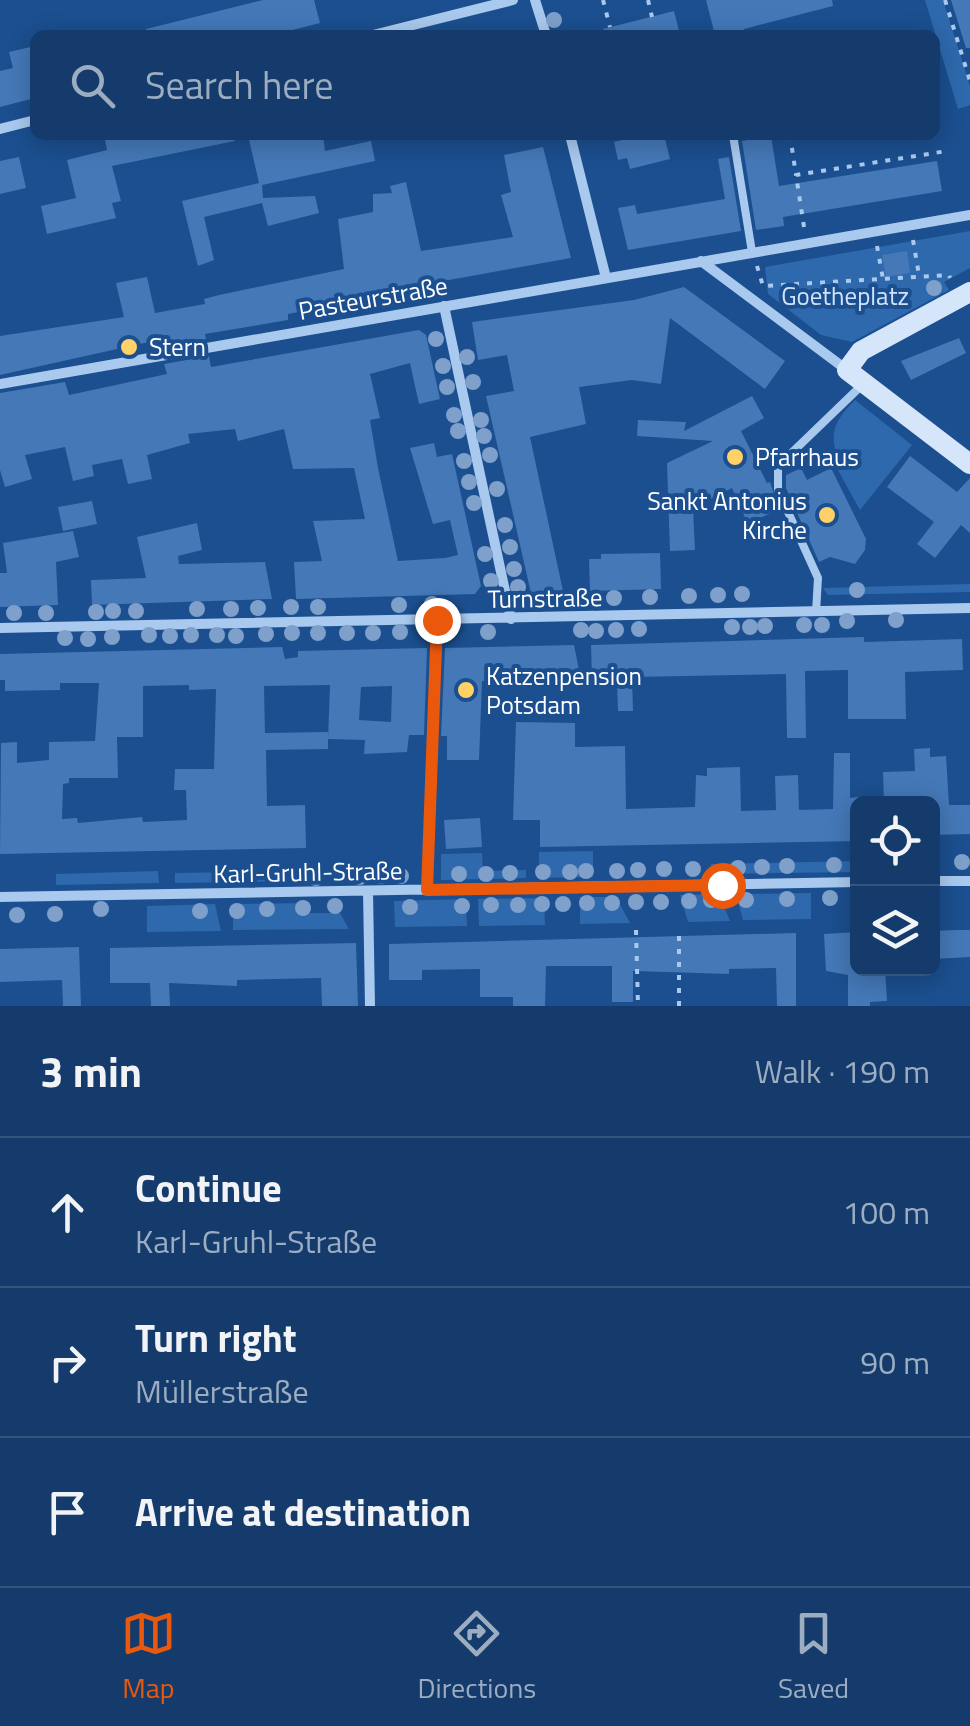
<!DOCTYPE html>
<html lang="en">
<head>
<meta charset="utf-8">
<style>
  :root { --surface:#143b6b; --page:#214673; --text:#f1f3f6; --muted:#9dadc1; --line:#33557e; --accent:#ea580c }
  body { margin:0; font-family:"Titillium Web",sans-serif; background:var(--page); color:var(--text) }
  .controls { position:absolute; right:30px; bottom:30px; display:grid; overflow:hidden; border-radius:15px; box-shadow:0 5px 25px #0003 }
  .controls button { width:90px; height:90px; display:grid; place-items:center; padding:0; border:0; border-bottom:2px solid var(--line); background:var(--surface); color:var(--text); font:50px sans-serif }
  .stop { position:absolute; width:30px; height:30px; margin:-22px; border:8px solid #ea580c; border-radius:50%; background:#fff }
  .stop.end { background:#ea580c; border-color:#fff; box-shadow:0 2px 10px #0008 }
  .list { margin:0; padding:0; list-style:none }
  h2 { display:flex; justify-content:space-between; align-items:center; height:130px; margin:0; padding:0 40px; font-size:42px }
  h2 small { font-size:32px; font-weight:400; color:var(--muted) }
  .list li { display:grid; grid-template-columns:65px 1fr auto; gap:30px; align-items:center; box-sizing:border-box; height:150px; padding:0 40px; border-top:2px solid var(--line) }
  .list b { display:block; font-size:38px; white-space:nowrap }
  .list p { margin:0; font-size:32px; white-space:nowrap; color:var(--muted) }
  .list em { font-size:32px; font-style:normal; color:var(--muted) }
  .icon { flex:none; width:55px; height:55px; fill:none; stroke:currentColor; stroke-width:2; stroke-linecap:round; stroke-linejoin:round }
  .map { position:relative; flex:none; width:970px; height:1006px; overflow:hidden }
  .search { position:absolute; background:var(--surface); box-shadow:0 5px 25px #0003; left:30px; right:30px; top:30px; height:110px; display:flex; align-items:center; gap:25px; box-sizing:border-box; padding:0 35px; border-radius:15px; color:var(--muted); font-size:38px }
  .sheet { height:580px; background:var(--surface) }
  nav { display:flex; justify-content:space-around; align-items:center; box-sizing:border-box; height:140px; border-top:2px solid var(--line); background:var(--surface); font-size:28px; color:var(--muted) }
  nav a { display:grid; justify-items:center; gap:5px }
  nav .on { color:var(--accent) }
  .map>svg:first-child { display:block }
</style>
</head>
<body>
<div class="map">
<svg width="970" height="1006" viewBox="0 0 970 1006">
  <rect width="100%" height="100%" fill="#1b4f8f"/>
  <path fill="#2e69ad" d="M925 0H943L970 86V105L958 109Z
    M970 231V268L944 282 949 290 852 342 821 335 768 294 765 267Z
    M855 400 912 445 860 510 834 463 838 458C828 432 836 419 855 400Z
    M970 584V592L828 595 823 588Z
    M593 851V877L539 878V852Z
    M482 853 483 871 526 870V878L441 880V854Z
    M857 861V872L711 874V864Z
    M158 871 159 883 56 885V874Z
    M295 871 296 881 175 883V873Z
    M811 893V919L743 920 736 894Z
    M719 894 730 921 688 922 680 895Z
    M580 897H616L630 923 580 924Z
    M544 898 545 925 479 926 478 899Z
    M466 899 467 926 395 927 394 901Z
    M310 903V913H340L349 929 233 930V904Z
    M215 904 221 931 147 932V906Z"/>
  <path fill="#4478b7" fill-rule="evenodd" d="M263 0H314L320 23 273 35H146V29Z
    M706 0H832L833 6 744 29 746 35H715Z
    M951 0H970V48H966Z
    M674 11 680 35H604L603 29Z
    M35 46V98L0 107V71L13 68 9 52Z
    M104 135H234L235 141 112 166 121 201 112 203 116 218 47 234 41 206 76 198 67 160 107 150Z
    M248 135H323L325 151 371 141 375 161 262 185 263 198 315 196 319 213 268 226 262 203 204 217 214 260 198 266 182 201 259 183Z
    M642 135H664L670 159 630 169 627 158 618 160 614 142Z
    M771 136 779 186 937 161 942 191 783 217 784 226 756 230 742 141Z
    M543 147 571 258 338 300V304L288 314V320L205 334 206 339 161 347 160 341 144 343 0 375V336L124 317 116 283 147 277 155 313 205 304 204 299 219 295 344 269 338 219 373 212V194L392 193 390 186 406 182 421 251 513 237 501 195 511 192 504 155Z
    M19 157 26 188 0 194V161Z
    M729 157 741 231 628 250 618 208 635 205 637 214 725 199 718 159Z
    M907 251 910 273 886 277 882 255Z
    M684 287 785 361 765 389 670 318 661 384 632 380 579 387 586 424 530 437 563 591 531 593 486 396 514 391 507 355 478 360 472 322 634 300Z
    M419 330 426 335 440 399 419 404 410 363 370 374 380 418 370 420 378 468 398 561 445 558 458 555 450 520 433 524 410 448 434 443 437 457 452 454 481 586 475 594 296 599 294 562 322 561 313 521 365 519 354 468 293 469 284 429 238 441 235 429 188 434 190 443 147 455 152 479 128 484 122 459 92 465 94 476 73 481 65 447 25 455 32 479 5 487 0 470V393L65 382 69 395 167 374 164 364 209 356 211 367Z
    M959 338 966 353 911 380 901 361Z
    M752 396 764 418 741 431 767 483 770 482 779 509 748 524 732 488 693 508 695 550 670 551 667 463 713 441 637 436 638 420 686 422 684 431Z
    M910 456 957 492 970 478V533L961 525 935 558 917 544 934 522 887 487Z
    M801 468 807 480 831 468 866 539 865 550 855 564 830 557 819 562 786 488V475Z
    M92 501 97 524 63 531 58 507Z
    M197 523 202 550 178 556 179 564 265 562 272 599 92 605 91 580 146 578 137 537Z
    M73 531 79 557 56 562 58 605 0 607V573H7L3 543Z
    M660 553 661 589 590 591 589 559H601V554Z
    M864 637V642L962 639 963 670 905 672 906 719H848V670L805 671 806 738H787L786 674 632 677 633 711H618L617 680H592L591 645Z
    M574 645 581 680 482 681 479 760H447V736H441L445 648Z
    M282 647 285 659 298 657V651L427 648 424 735H409L407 752 364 754 365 740 328 739 330 685 264 686 265 733 328 732V749L266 750 267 806 305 805 306 848 0 854 1 743 17 742V763L49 760V742L95 741 99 683H60V690L5 691V680H0V654ZM189 685V690L216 689 214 769H175L174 790H186L187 820 143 822 142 817 78 823 77 818 62 819 63 784 69 783V778H118L117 737H143V686ZM392 686 391 722 359 720 361 687Z
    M516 722 575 723V747L625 746 626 809 695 807 696 775 707 776V768L740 767 741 811 776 810 775 776 798 775 799 810 833 809 834 753H850V798L858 797V841L540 847V820H513Z
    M930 748V757L946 756 949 805H970V834L932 835V804H884L883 772 915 771 914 749Z
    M480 818 482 847 446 849 444 820Z
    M957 930H970V957L932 959V931Z
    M858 932V968H885L887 1001 870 1002V1006H848V975L826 971 824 934Z
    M796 933V1006H777L776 968 729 969V974L633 971V1002H612V966H546L545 1006H513V997H480V969L422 970V980H389V944Z
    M356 943 358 1006H322L321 978 237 980V986L169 983 170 1006H151L150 983H110V948Z
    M79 947 81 1006H63L62 980 0 982V949Z"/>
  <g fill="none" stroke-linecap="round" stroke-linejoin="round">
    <path stroke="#a9c9ee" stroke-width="4" stroke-dasharray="5 8" stroke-linecap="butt" d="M603 0 610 27
      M648 0 652 17
      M945 0 970 81
      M790 135 796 175
      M804 227 796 175 947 151
      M913 240 919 275
      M877 246 883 279
      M757 266 763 286 949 275 950 278
      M636 930 638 1006
      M679 1006V929"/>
    <path stroke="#a9c9ee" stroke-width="8" d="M733 135 752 252
      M816 612 818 578 778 490V466L861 386"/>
    <path stroke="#a9c9ee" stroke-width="10" d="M535 0 546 35
      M373 35 513 0
      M0 129 35 120
      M570 135 606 278
      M701 261 847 370
      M444 306 511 619
      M0 384 970 215
      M0 628 970 608
      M932 881H970
      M427 890 437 620
      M368 891 370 1006
      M0 897 858 882"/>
    <path stroke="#d6e6fa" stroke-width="20" d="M970 292 861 351 847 370 970 464"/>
  </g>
  <g fill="#7ea0ca">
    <circle cx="554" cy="20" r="8"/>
    <circle cx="934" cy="288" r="8"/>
    <circle cx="837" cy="296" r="8"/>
    <circle cx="799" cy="300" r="8"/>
    <circle cx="436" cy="339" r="8"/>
    <circle cx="467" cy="357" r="8"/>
    <circle cx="443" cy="366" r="8"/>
    <circle cx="473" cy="382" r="8"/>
    <circle cx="447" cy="387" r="8"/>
    <circle cx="454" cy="415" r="8"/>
    <circle cx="481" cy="420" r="8"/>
    <circle cx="458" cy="431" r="8"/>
    <circle cx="484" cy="436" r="8"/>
    <circle cx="490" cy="455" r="8"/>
    <circle cx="464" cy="461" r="8"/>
    <circle cx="469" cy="482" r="8"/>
    <circle cx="497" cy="489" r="8"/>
    <circle cx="474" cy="503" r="8"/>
    <circle cx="505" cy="525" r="8"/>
    <circle cx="510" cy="547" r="8"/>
    <circle cx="485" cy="554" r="8"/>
    <circle cx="514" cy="569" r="8"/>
    <circle cx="491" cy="581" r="8"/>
    <circle cx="518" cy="587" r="8"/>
    <circle cx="857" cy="590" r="8"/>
    <circle cx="742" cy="594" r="8"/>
    <circle cx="718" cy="595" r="8"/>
    <circle cx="689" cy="596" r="8"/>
    <circle cx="650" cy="597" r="8"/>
    <circle cx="583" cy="598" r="8"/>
    <circle cx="614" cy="598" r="8"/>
    <circle cx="537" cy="601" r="8"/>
    <circle cx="432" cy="604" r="8"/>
    <circle cx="399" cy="605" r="8"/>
    <circle cx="291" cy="607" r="8"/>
    <circle cx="318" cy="607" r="8"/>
    <circle cx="258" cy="608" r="8"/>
    <circle cx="197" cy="609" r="8"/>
    <circle cx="231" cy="609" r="8"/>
    <circle cx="113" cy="611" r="8"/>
    <circle cx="136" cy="611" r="8"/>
    <circle cx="96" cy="612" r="8"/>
    <circle cx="14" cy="613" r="8"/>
    <circle cx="46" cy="613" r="8"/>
    <circle cx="896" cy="620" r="8"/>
    <circle cx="847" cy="621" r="8"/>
    <circle cx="804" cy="625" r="8"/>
    <circle cx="822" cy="625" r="8"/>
    <circle cx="765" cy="626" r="8"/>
    <circle cx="732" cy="627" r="8"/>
    <circle cx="750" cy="627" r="8"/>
    <circle cx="639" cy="629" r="8"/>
    <circle cx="581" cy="630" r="8"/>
    <circle cx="616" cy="630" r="8"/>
    <circle cx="596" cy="631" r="8"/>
    <circle cx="400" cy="632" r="8"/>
    <circle cx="488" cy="632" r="8"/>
    <circle cx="292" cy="633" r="8"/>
    <circle cx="318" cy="633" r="8"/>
    <circle cx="347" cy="633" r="8"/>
    <circle cx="373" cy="633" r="8"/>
    <circle cx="266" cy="634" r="8"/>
    <circle cx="149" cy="635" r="8"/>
    <circle cx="191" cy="635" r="8"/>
    <circle cx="217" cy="635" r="8"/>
    <circle cx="170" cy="636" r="8"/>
    <circle cx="236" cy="636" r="8"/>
    <circle cx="112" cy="637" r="8"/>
    <circle cx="65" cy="638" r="8"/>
    <circle cx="88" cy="639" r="8"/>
    <circle cx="962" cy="862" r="8"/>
    <circle cx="834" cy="865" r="8"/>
    <circle cx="787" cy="866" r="8"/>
    <circle cx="762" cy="867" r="8"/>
    <circle cx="738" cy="868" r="8"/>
    <circle cx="664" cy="869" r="8"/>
    <circle cx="693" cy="869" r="8"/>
    <circle cx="638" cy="870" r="8"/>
    <circle cx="586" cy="871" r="8"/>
    <circle cx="617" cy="871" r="8"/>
    <circle cx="543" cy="872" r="8"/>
    <circle cx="570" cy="872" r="8"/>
    <circle cx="510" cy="873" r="8"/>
    <circle cx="459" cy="874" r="8"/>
    <circle cx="486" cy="874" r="8"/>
    <circle cx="381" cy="876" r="8"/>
    <circle cx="401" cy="876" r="8"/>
    <circle cx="360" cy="877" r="8"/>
    <circle cx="316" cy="878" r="8"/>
    <circle cx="830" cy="898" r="8"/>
    <circle cx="787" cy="899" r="8"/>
    <circle cx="711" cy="900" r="8"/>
    <circle cx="746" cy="900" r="8"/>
    <circle cx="689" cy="901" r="8"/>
    <circle cx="636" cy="902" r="8"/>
    <circle cx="661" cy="902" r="8"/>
    <circle cx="587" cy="903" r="8"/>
    <circle cx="612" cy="903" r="8"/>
    <circle cx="542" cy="904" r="8"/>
    <circle cx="563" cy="904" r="8"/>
    <circle cx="491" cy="905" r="8"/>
    <circle cx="518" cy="905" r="8"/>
    <circle cx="335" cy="906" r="8"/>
    <circle cx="462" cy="906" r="8"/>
    <circle cx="410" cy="907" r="8"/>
    <circle cx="303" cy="908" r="8"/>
    <circle cx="101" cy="909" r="8"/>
    <circle cx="267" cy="909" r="8"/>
    <circle cx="200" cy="911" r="8"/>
    <circle cx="237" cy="911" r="8"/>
    <circle cx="55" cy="914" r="8"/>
    <circle cx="17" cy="915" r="8"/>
  </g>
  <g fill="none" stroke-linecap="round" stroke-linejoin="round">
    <path stroke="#ea580c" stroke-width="12" d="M437 620 427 890 722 885"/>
  </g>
  <g fill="#ffd166" stroke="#1b4f8f" stroke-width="4">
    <circle cx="129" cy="347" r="10"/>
    <circle cx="735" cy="457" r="10"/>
    <circle cx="827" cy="515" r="10"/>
    <circle cx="466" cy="690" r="10"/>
  </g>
  <g text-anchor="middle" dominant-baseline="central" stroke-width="8" stroke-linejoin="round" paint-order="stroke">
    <g font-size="25" fill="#cfe3fa" stroke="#1b4f8f">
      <text x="845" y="296">Goetheplatz</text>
    </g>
    <g font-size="25" fill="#fff" stroke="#1b4f8f">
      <text transform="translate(373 298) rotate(-10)">Pasteurstraße</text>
      <text transform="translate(545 598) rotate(-1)">Turnstraße</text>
      <text transform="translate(308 872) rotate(-1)">Karl-Gruhl-Straße</text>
    </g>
    <g font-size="25" fill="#fff" stroke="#1b4f8f" text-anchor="start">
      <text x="149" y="347">Stern</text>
      <text x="755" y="457">Pfarrhaus</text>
      <text x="807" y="501" text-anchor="end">Sankt Antonius<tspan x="807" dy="29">Kirche</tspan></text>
      <text x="486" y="676">Katzenpension<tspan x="486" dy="29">Potsdam</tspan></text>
    </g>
  </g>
</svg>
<div class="controls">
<button><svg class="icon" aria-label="locate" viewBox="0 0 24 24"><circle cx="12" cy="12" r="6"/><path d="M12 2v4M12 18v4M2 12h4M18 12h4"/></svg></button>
<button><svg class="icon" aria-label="layers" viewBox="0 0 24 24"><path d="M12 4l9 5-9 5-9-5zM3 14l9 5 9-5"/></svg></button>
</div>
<div class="stop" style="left:722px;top:885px"></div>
<div class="stop end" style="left:437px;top:620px"></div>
<div class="search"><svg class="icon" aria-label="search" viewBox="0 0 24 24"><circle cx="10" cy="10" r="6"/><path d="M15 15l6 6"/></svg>Search here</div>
</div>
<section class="sheet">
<h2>3 min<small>Walk · 190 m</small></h2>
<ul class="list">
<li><svg class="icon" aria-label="ahead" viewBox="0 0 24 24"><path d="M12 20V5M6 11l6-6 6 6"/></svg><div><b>Continue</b><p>Karl-Gruhl-Straße</p></div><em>100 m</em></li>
<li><svg class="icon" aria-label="right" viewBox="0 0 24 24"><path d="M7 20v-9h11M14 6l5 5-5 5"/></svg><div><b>Turn right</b><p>Müllerstraße</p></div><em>90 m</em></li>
<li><svg class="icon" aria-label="arrive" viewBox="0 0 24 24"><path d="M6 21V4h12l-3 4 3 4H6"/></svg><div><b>Arrive at destination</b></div></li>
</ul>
</section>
<nav>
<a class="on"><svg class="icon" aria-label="map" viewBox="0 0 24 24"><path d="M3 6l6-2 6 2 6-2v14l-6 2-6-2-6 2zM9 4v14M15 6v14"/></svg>Map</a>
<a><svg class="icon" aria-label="directions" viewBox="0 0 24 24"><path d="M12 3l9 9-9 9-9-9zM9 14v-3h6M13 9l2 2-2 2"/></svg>Directions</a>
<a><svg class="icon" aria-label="saved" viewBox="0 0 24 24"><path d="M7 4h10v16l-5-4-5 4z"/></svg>Saved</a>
</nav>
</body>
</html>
